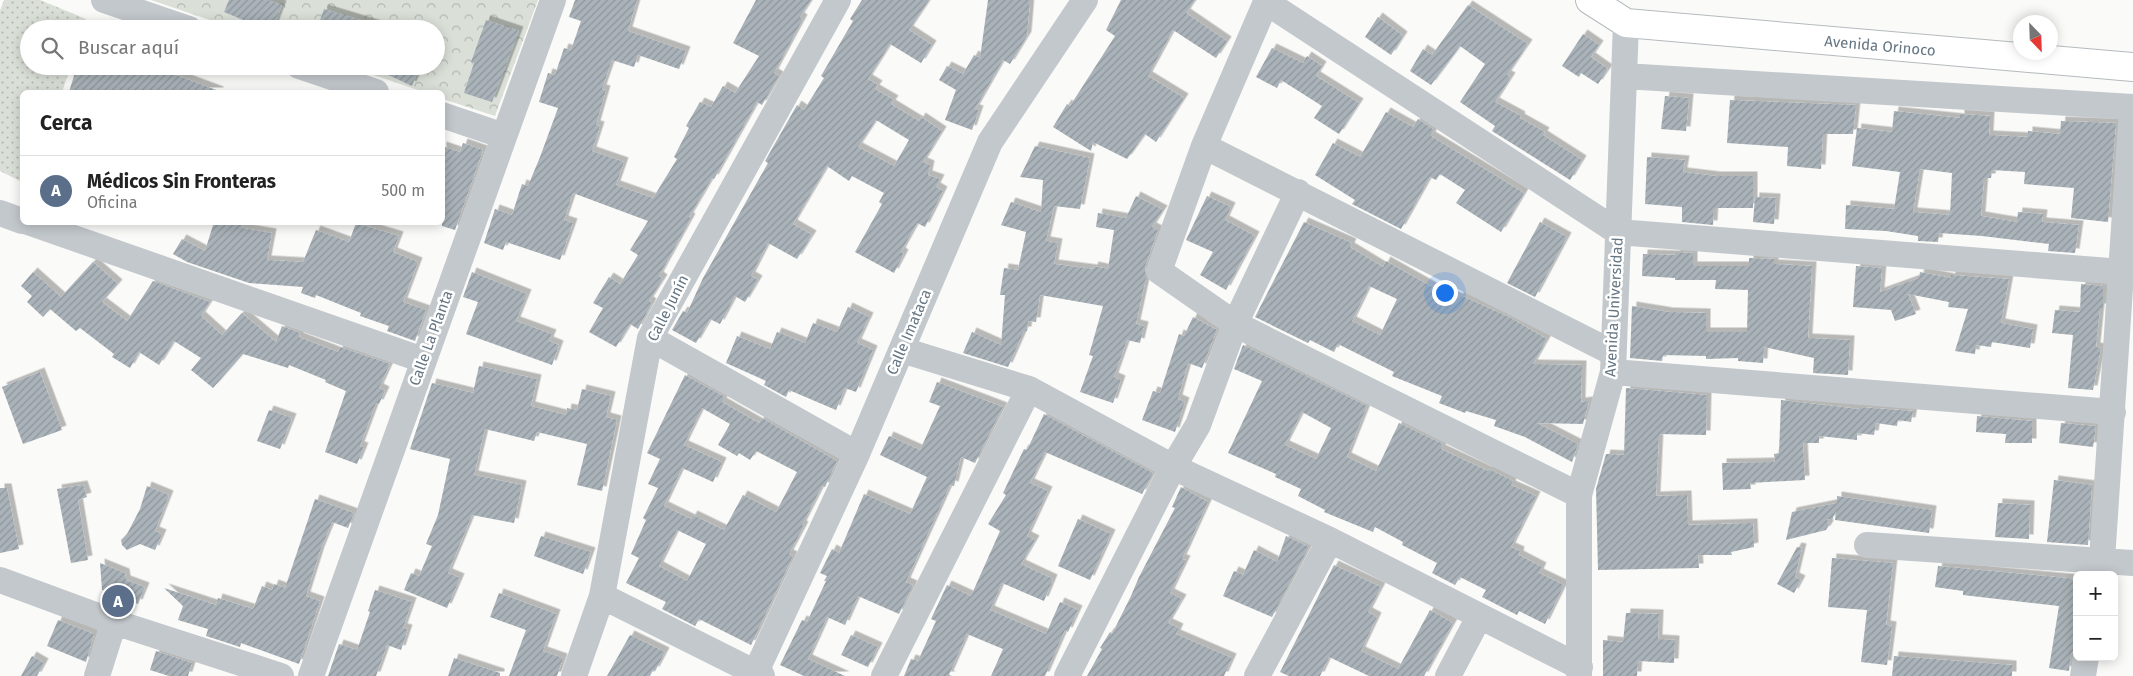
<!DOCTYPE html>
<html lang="es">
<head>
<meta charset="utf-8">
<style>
  :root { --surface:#fff; --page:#f2f2f2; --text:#222; --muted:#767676; --line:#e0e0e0; --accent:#7c3aed }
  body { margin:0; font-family:"Fira Sans",sans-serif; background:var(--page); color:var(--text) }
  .controls { position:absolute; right:15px; bottom:15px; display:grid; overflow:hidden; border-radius:8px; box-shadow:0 2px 12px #0003 }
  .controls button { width:45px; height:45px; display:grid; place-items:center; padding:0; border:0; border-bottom:1px solid var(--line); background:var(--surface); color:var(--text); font:25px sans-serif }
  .compass { position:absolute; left:2013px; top:15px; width:45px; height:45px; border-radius:50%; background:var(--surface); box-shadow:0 2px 12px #0003; rotate:157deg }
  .you { position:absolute; left:1444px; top:292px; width:18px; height:18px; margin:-12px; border:4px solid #fff; border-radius:50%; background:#1a73e8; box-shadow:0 0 0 8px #1a73e833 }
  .badge { display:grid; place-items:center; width:32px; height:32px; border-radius:50%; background:var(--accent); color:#fff; font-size:16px; font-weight:700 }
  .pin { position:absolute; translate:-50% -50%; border:2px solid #fff; box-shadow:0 1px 5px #0006 }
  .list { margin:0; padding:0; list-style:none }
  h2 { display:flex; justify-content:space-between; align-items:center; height:65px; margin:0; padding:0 20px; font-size:21px }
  h2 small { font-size:16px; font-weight:400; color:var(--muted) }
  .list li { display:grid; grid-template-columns:32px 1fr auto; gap:15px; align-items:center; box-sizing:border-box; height:70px; padding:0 20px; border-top:1px solid var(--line) }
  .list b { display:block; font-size:19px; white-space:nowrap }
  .list p { margin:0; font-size:16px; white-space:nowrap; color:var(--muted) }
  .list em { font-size:16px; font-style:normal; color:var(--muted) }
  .icon { flex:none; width:28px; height:28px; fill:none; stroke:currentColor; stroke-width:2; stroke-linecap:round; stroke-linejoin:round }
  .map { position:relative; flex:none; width:2133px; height:676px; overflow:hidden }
  .search { position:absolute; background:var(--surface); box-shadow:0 2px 12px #0003; left:20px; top:20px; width:425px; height:55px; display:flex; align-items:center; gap:12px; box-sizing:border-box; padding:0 18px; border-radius:28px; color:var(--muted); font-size:19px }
  .panel { position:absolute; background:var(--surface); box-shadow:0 2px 12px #0003; left:20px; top:90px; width:425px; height:135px; border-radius:8px }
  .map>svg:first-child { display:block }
</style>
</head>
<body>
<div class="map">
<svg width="2133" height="676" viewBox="0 0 2133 676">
  <defs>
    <pattern id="grass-dots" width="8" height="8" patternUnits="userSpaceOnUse" patternTransform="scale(1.25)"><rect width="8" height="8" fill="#dadfd7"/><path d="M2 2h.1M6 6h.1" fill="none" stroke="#b4b9b4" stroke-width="1.8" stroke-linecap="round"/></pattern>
    <pattern id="forest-crowns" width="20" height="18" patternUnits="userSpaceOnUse" patternTransform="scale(1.25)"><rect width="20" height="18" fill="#dadfd7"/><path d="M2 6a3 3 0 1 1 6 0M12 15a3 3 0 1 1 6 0" fill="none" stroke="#b4b9b4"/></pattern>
    <pattern id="building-hatch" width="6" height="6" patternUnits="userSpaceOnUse" patternTransform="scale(1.25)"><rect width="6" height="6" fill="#aab3b9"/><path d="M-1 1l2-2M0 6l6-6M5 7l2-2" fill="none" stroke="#8e969c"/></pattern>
    <filter id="shadow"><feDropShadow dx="4.5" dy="-4.5" stdDeviation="0" flood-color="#0004"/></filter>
  </defs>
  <rect width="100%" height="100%" fill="#fafaf8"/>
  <path fill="url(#grass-dots)" d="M4 0H40L86 19 83 29H29V66H71L62 92H22V182L0 171V11Z"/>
  <path fill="url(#forest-crowns)" d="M151 0H538L495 116 443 99 442 92H424L347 66H436V29H236Z"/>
  <path fill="url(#building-hatch)" fill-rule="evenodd" filter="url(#shadow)" d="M229 0H268L282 5 273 29H257L258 26 224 12Z
    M575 0H637L628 31 686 51 679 69 638 55 634 67 612 60 602 89 606 90 596 125 600 126 592 151 624 162 616 185 653 198 677 159 674 157 689 128 686 126 700 102 711 107 723 86 735 93 759 56 733 43 756 0H811L800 17 803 19 774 73 779 76 762 105 757 102 714 179 712 178 689 217 691 218 659 276 663 279 649 301 652 303 638 329 630 324 616 347 589 332 603 308 593 303 609 277 620 284 638 255 630 250 648 221 573 193 564 220 573 223 560 260 506 242 503 250 484 243 495 209 512 215 522 184 528 186 540 157 558 108 539 102 548 73 555 75 564 48 571 50 581 21 569 17Z
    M862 0H929L909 30 932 45 921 63 890 44 868 79 878 85 875 89 894 100 891 104 919 121 921 117 942 131 923 162 930 165 928 175 940 179 936 187 943 191 925 227 917 223 901 252 904 254 894 273 855 252 882 204 879 202 884 193 852 176 849 181 827 166 793 224 812 235 797 259 768 243 751 276 758 280 745 302 735 296 720 324 710 319 696 343 672 330 683 311 687 313 703 278 768 163 765 161 797 105 804 110 824 78 821 76 853 21 850 19ZM876 120 909 140 894 166 858 147Z
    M988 0H1030L1027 36 1010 64 1003 60 975 109 979 110 972 130 945 120 956 90 939 80 947 66 963 74 974 55 980 58Z
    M1121 0H1195L1186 13 1227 41 1216 58 1173 30 1148 76 1184 98 1156 142 1145 134 1127 159 1093 142 1091 151 1053 127 1067 104 1070 106 1115 36 1106 30Z
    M1468 5 1528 44 1507 75 1511 77 1495 102 1521 116 1520 118 1545 132 1543 135 1582 160 1570 180 1492 131 1495 126 1460 102 1485 64 1460 46 1431 85 1410 71 1423 49 1432 55Z
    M324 9 377 25 376 29H317Z
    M1378 17 1403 36 1391 55 1365 37Z
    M486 20 519 31 492 102 464 93 474 63 471 62Z
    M1583 34 1599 45 1591 57 1608 69 1598 84 1581 73 1579 77 1562 66Z
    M1272 48 1303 63 1307 56 1322 66 1316 76 1359 103 1339 134 1314 118 1322 106 1281 80 1277 88 1256 77Z
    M77 66H152L219 91V92H69Z
    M369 66H420L412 86Z
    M1665 96 1689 98 1686 131 1661 129Z
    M1730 100 1856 105 1853 134H1823L1821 169 1787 166 1788 147 1727 143Z
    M1894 111 1960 118V114L1990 116 1989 135 2028 137V131L2060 134 2061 121 2116 123 2108 222 2071 218 2074 188 2024 184 2025 172 1992 170 1991 178H1984L1981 216 2017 222 2018 212 2043 214 2042 222 2079 225 2075 253 2048 251 2049 244 1982 236 1939 233 1938 242 1918 241V236L1886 231 1845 229 1846 205 1894 209 1900 172 1852 166 1857 128 1892 132ZM1920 169 1952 173 1950 215 1913 212Z
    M1386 112 1413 127 1418 119 1434 130 1431 136 1524 193 1501 232 1456 203 1465 190 1440 174 1436 180 1430 177 1401 229 1352 204 1355 200 1315 175 1333 143 1360 157Z
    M463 143 483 150 455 230 442 226V146L460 152Z
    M1035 146 1090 158 1080 209 1054 206 1046 241 1058 243 1054 264 1093 269 1094 266 1108 269 1114 230 1096 227 1098 213 1126 218 1136 196 1163 210 1152 227 1158 230 1145 267 1146 278 1136 324 1144 326 1140 343 1127 340 1114 377 1121 380 1113 403 1080 392 1093 356 1089 355 1103 306 1040 295 1036 322 1028 321 1027 331H1024L1008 367 963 353 972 332 1001 345 1005 295H1000L1004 268 1018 270 1026 232 1001 225 1011 202 1041 212 1043 180 1020 177Z
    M1647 157 1685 160 1683 172 1716 176H1753V208H1714L1713 225 1682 222V207L1645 204Z
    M1207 196 1231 207 1225 220 1255 236 1226 290 1200 275 1213 252 1186 240Z
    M1755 197 1776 198 1774 224 1753 222Z
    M214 222H244L242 228 272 233 267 260 303 262 316 230 349 242 356 223 399 236 393 252 418 262 403 302 426 310 415 341 387 331 389 326 360 316 361 313 316 295 315 298 301 293 303 287 249 283 187 262 173 254 182 239 205 251Z
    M1304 222 1352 243 1350 247 1383 267 1386 261 1434 288 1459 298 1460 295 1509 317 1547 339 1533 364 1582 365 1581 402 1589 401 1583 424 1537 423 1578 444 1572 462 1525 437 1494 426 1496 420 1466 411 1465 413 1439 403 1442 396 1392 376 1394 372 1338 344 1334 352 1310 340 1308 343 1255 317ZM1369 286 1397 299 1380 335 1352 321Z
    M1540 222 1567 237 1535 297 1507 283Z
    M1676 252 1693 253V266H1749V258L1774 259V264L1812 266 1808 338 1850 340 1848 375 1813 373 1814 358 1764 347 1763 363 1738 361V358L1706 359V356L1663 355 1662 361 1630 358 1632 306 1669 312 1706 313V332H1747L1748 290 1715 289 1716 280H1675V278L1642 276 1643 254 1676 255Z
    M93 262 118 284 102 302 127 321 153 281 210 302 201 316 222 335 242 313 276 342 282 326 300 333 299 337 338 352 340 347 390 364 379 388 385 391 379 404 376 403 360 446 364 447 357 464 325 452 346 391 325 382 326 380 289 365 288 368 243 354 213 388 191 370 201 358 174 341 159 365 139 352 130 368 112 357 114 354 80 328 76 331 50 309 43 317 27 302 32 296 21 286 33 272 61 297Z
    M1856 266 1882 268 1880 292 1919 278 1920 272 1951 278V275L2009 279 2001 323 2033 329 2030 348 1992 342 1991 347 1976 345 1975 354 1955 351 1968 309 1948 307 1949 302 1908 294 1916 314 1895 321 1891 310 1853 307Z
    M472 272 527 294 516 321 552 334 549 341 559 345 552 365 466 334 478 302 463 297Z
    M2081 284 2103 286V308H2100L2096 347 2101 348 2093 390 2068 388 2073 335 2052 333 2055 310 2080 312Z
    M848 307 869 317 857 343 873 350 856 392 845 388 836 410 789 390 786 397 764 385 766 381 726 363 737 336 770 349 777 332 805 343 813 323 837 332Z
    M1193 317 1217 330 1202 368 1188 363 1178 399 1185 402 1175 432 1142 420 1153 391 1160 393 1179 334 1184 336Z
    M1243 345 1367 406 1347 457 1376 471 1399 423 1443 444 1441 449 1488 471 1489 469 1513 481 1511 485 1536 496 1511 547 1520 551 1519 555 1542 567 1539 573 1564 585 1545 624 1519 611 1517 615 1482 597 1486 590 1460 577 1455 585 1432 573 1437 563 1402 545 1403 542 1375 527 1373 532 1324 512 1325 510 1298 496 1301 489 1275 477 1276 474 1228 453 1262 381 1234 369ZM1302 412 1331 428 1316 459 1285 445Z
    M479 366 537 379 531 406 566 415 567 408 577 410 582 389 611 396 606 417 617 420 602 491 577 485 587 444 537 432 534 441 485 429 474 475 522 485 514 523 472 515 448 573 460 578 447 608 404 590 411 573 419 576 432 546 426 544 438 515 450 459 410 449 432 383 473 393Z
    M40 372 62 430 23 444 2 387Z
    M685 375 725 397 722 402 759 423 762 418 837 461 825 487 822 486 802 525 804 526 789 554 793 556 751 645 699 619 695 626 662 609 666 602 626 583 639 558 631 554 646 520 643 518 658 488 648 484 660 459 647 453ZM702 408 730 424 718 445 737 456 739 453 750 460 756 451 797 472 776 512 743 495 724 530 693 515 691 519 664 506 682 468 713 482 722 462 684 445ZM677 530 706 544 687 581 659 566Z
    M937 382 1003 407 975 463 961 457 954 486 950 485 906 582 913 585 899 614 858 596 845 625 827 617 808 659 845 676H804L780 665 802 620 807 622 826 581H824L827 576 820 573 832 549 839 553 864 494 910 514 927 477 880 455 889 436 920 450 940 406 929 402Z
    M1626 388 1707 395 1706 435 1659 434 1656 496 1687 495 1688 525 1753 523 1754 547 1731 552 1732 555H1698L1699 568 1598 570 1596 489 1606 454 1624 455Z
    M1781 400 1859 409V407L1913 411 1911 422 1898 420 1897 426 1876 423 1874 435 1857 433V440L1819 436V443H1803L1805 480 1750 483 1751 489 1723 490 1722 463 1775 462 1774 454 1779 453Z
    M269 410 292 418 280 449 257 441Z
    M1044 414 1153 473 1142 494 1045 452 1030 483 1048 491 1027 536 1035 540 1021 564 1053 579 1044 601 1002 583 990 610 1046 634 1060 602 1078 610 1068 632 1065 630 1045 676H991L1003 649 967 634 949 675 952 676H904L911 659 918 661 936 621 931 619 947 585 971 596 1000 531 988 524 1006 495 1003 493 1012 474 1024 449 1027 450Z
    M1977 416 2032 421V443H2005L2006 434 1976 432Z
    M2061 423 2096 426 2093 447 2059 443Z
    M2054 480 2092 485 2088 545 2047 542Z
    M83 485 87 497 78 500 88 560 71 563 57 489Z
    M147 486 169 495 155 531 162 534 155 550 140 544 127 550 122 545 121 540 127 534 140 509Z
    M1181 487 1208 502 1182 559 1186 560 1170 593 1182 599 1168 623 1179 628 1176 634 1232 658 1224 676H1087L1102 649 1100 648 1110 632 1112 634 1131 596 1139 577 1175 508 1172 507Z
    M0 488H7L19 549 0 553Z
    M1837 496 1932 510 1929 533 1835 520 1836 511 1832 520 1827 519 1829 525 1826 530 1786 540 1792 512 1837 503Z
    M315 499 354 513 348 528 332 522 320 551 306 596 320 601 299 664 241 643 240 647 206 636 208 629 178 620 183 606 164 588 216 605 218 598 253 609 262 586 272 590 274 584 285 588Z
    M1998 503 2030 505 2029 539 1995 537Z
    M1078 519 1111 534 1090 580 1058 566Z
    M541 536 591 552 583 574 534 556Z
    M1286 536 1309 547 1272 617 1223 596 1234 571 1243 575 1254 550 1277 562Z
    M1797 547 1802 548 1795 577 1801 580 1794 593 1777 584Z
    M1832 558 1893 563 1886 625 1892 626 1887 665 1861 662 1867 610 1828 607Z
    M100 563 125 573 126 580 145 587 138 604 102 590Z
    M1334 565 1381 587 1368 612 1377 617 1361 651 1398 669 1430 610 1453 623 1424 676H1369L1329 657 1320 676H1289L1280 672Z
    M1938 566 2077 579V646L2071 654 2069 671 2049 668 2059 606 1963 595V591L1935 587Z
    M375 590 412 602 403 628 408 629 401 650 387 645 376 676H328L339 644 357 650 370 612 368 611Z
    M499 593 556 614 543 651 563 658 557 676H509L526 630 490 617Z
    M1626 613 1659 614 1658 639 1675 640 1674 663 1638 661 1637 676H1603V640L1623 642Z
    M58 620 94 634 86 662 47 646Z
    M630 635 665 652 655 671 653 670 650 676H607Z
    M851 635 878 647 868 667 841 655Z
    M156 651 192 663 188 676H169L150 670Z
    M32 656 44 663 37 676H21Z
    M1894 656 2012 665V676H1892Z
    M454 658 500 673V676H448Z"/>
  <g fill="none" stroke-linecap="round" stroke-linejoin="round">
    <g stroke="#b5babe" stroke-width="30">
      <path id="major" d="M1590 0 1626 23 2133 67"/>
    </g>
    <path stroke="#c3c8cc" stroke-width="26" d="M104 0 189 29
      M299 66 376 92
      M1624 76 2133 107
      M442 115 504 136
      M1204 146 1613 353
      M0 213 22 221
      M28 222 423 360
      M650 338 857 454
      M902 350 1029 389 1173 467 1330 540 1580 667
      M1613 372 2113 412
      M1579 495 1235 324 1159 271 1204 146 1266 2 1618 232 2122 272
      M1867 545 2133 563
      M2101 575 2132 107
      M0 580 114 622 281 676
      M602 596 762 676
      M97 676 114 622
      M311 676 553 0
      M574 676 602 596 650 338 838 0
      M754 676 857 454 990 142 1085 0
      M884 676 1029 389
      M1067 676 1173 467 1198 425 1235 324 1298 192
      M1257 676 1330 540
      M1448 676 1479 617
      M1579 676V495L1613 372 1626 23
      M2083 676 2086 657"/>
    <use href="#major" stroke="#fff" stroke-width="28"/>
  </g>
  <g text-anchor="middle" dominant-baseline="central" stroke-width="5" stroke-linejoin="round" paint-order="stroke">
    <g font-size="15" fill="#657683" stroke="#fff">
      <text transform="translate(1880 46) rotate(5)">Avenida Orinoco</text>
      <text transform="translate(1614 307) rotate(-87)">Avenida Universidad</text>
      <text transform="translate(668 308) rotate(-63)">Calle Junín</text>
      <text transform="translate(909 332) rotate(-67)">Calle Imataca</text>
      <text transform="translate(431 338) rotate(-70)">Calle La Planta</text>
    </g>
  </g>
</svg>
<div class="controls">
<button>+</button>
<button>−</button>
</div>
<svg class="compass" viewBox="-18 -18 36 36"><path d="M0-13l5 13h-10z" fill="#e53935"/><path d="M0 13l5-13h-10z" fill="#767676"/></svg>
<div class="you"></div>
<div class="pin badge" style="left:118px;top:601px;background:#5c6f8a">A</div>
<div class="search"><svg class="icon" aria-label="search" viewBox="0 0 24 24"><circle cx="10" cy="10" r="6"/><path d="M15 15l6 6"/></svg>Buscar aquí</div>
<section class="panel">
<h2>Cerca<small></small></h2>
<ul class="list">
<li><span class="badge" style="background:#5c6f8a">A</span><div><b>Médicos Sin Fronteras</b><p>Oficina</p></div><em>500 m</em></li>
</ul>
</section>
</div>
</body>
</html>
